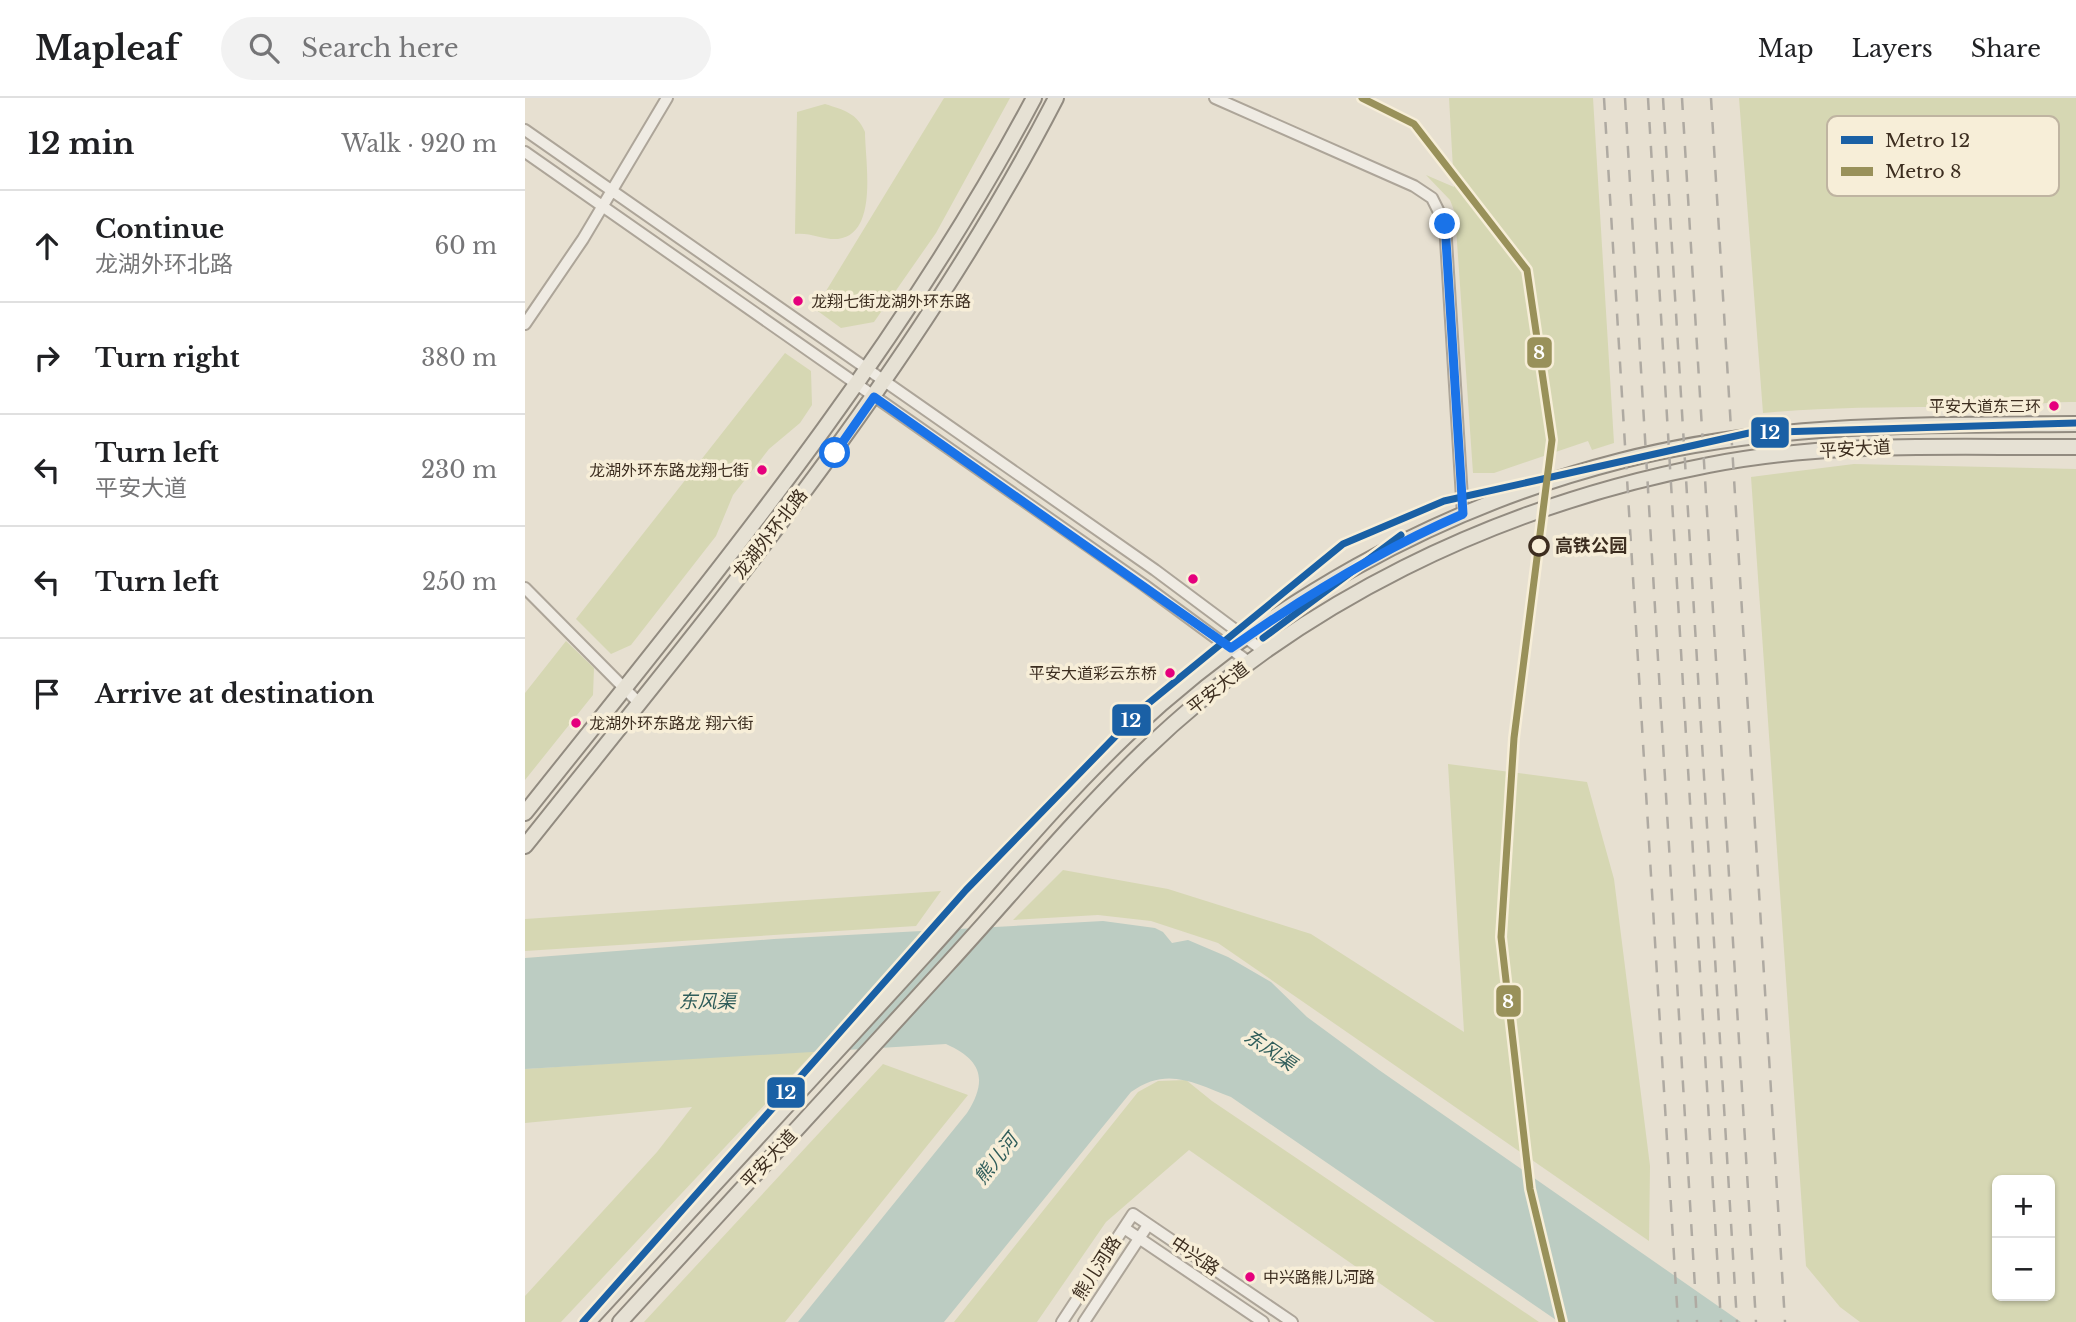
<!DOCTYPE html>
<html lang="en">
<head>
<meta charset="utf-8">
<style>
  :root { --surface:#fff; --page:#f2f2f2; --text:#202124; --muted:#757577; --line:#e0e0e0 }
  body { margin:0; font-family:"Libre Baskerville","Noto Sans SC",serif; background:var(--page); color:var(--text) }
  .controls { position:absolute; right:21px; bottom:21px; display:grid; overflow:hidden; border-radius:10px; box-shadow:0 2px 5px #0004 }
  .controls button { width:63px; height:63px; display:grid; place-items:center; padding:0; border:0; border-bottom:2px solid var(--line); background:var(--surface); color:var(--text); font:35px sans-serif }
  .stop { position:absolute; width:21px; height:21px; margin:-16px; border:5px solid #1a73e8; border-radius:50%; background:#fff }
  .stop.end { background:#1a73e8; border-color:#fff; box-shadow:0 2px 7px #0008 }
  .list { margin:0; padding:0; list-style:none }
  h2 { display:flex; justify-content:space-between; align-items:center; height:91px; margin:0; padding:0 28px; font-size:30px }
  h2 small { font-size:23px; font-weight:400; color:var(--muted) }
  .list li { display:grid; grid-template-columns:46px 1fr auto; gap:21px; align-items:center; box-sizing:border-box; height:112px; padding:0 28px; border-top:2px solid var(--line) }
  .list b { display:block; font-size:26px; white-space:nowrap }
  .list p { margin:0; font-size:23px; white-space:nowrap; color:var(--muted) }
  .list em { font-size:23px; font-style:normal; color:var(--muted) }
  .icon { flex:none; width:38px; height:38px; fill:none; stroke:currentColor; stroke-width:2; stroke-linecap:round; stroke-linejoin:round }
  .map { position:relative; flex:none; width:1551px; height:1224px; overflow:hidden }
  header { display:flex; align-items:center; gap:42px; box-sizing:border-box; height:98px; padding:0 35px; background:var(--surface); border-bottom:2px solid var(--line) }
  header strong { font-size:33px }
  nav { display:flex; gap:38px; margin-inline-start:auto; font-size:24px }
  .search { width:490px; height:63px; background:var(--page); display:flex; align-items:center; gap:18px; box-sizing:border-box; padding:0 24px; border-radius:38px; color:var(--muted); font-size:26px }
  main { display:flex }
  aside { flex:1; background:var(--surface) }
  .map>svg:first-child { display:block }
</style>
</head>
<body>
<header>
<strong>Mapleaf</strong>
<div class="search"><svg class="icon" aria-label="search" viewBox="0 0 24 24"><circle cx="10" cy="10" r="6"/><path d="M15 15l6 6"/></svg>Search here</div>
<nav><a>Map</a><a>Layers</a><a>Share</a></nav>
</header>
<main>
<aside>
<h2>12 min<small>Walk · 920 m</small></h2>
<ul class="list">
<li><svg class="icon" aria-label="ahead" viewBox="0 0 24 24"><path d="M12 20V5M6 11l6-6 6 6"/></svg><div><b>Continue</b><p>龙湖外环北路</p></div><em>60 m</em></li>
<li><svg class="icon" aria-label="right" viewBox="0 0 24 24"><path d="M7 20v-9h11M14 6l5 5-5 5"/></svg><div><b>Turn right</b></div><em>380 m</em></li>
<li><svg class="icon" aria-label="left" viewBox="0 0 24 24"><path d="M17 20v-9H6M10 6l-5 5 5 5"/></svg><div><b>Turn left</b><p>平安大道</p></div><em>230 m</em></li>
<li><svg class="icon" aria-label="left" viewBox="0 0 24 24"><path d="M17 20v-9H6M10 6l-5 5 5 5"/></svg><div><b>Turn left</b></div><em>250 m</em></li>
<li><svg class="icon" aria-label="arrive" viewBox="0 0 24 24"><path d="M6 21V4h12l-3 4 3 4H6"/></svg><div><b>Arrive at destination</b></div></li>
</ul>
</aside>
<div class="map">
<svg width="1551" height="1224" viewBox="0 0 1551 1224">
  <rect width="100%" height="100%" fill="#e7e0d1"/>
  <path fill="#d6d7b3" fill-rule="evenodd" d="M419 0H485L411 135 349 224 316 230 290 211Z
    M924 0H1068L1089 345 1067 352 1063 343 969 375H948L930 115 925 102 901 77 929 89Z
    M1214 0H1551V304C1522 303 1494 309 1465 309 1389 309 1313 308 1238 315Z
    M300 6C319 12 332 15 340 34 340 63 354 136 313 141 298 142 285 134 270 136L272 14Z
    M260 255 286 273 287 307 275 325 244 351 208 397 191 438 106 547 86 556 51 521Z
    M1329 366 1551 371V1224H1335L1315 1209 1281 1168 1226 379ZM1472 1082H1525V1198H1472Z
    M41 543 69 570 68 597 0 682V595Z
    M923 666 1062 684 1089 781 1125 1068 1124 1143 693 845 626 823 573 817 488 822 538 772 643 791 786 836 939 934Z
    M416 793 391 828 0 853V821Z
    M291 952 36 1224H0V1198L132 1054 167 1009 0 1025V971Z
    M358 966 443 997 260 1224H119Z
    M661 982 687 1003 1014 1224H910L664 1052 581 1124 512 1224H429L613 994 633 983Z"/>
  <path fill="#bcccc2" d="M578 823 630 830 638 834 647 845 663 842 703 859 746 884 782 919 854 972 1216 1224H1034L706 999C669 985 642 968 606 994L419 1224H273L442 1015C463 982 457 962 421 946L0 971V860L249 841Z"/>
  <g fill="none" stroke-linecap="round" stroke-linejoin="round">
    <g stroke="#ada599" stroke-width="14">
      <path id="minor" d="M690 0 889 88 907 100 920 126 938 416
        M0 32 630 472 740 554
        M0 54 619 487 725 565
        M0 226 58 141 142 0
        M0 490 113 604
        M599 1130 738 1224
        M537 1224 608 1116 767 1224
        M559 1224 623 1127"/>
    </g>
    <g stroke="#928b80" stroke-width="18">
      <path id="major" d="M0 715C182 486 371 260 509 0
        M0 748C191 508 390 273 531 0
        M63 1224C175 1102 287 981 398 859 466 785 530 705 603 636 741 506 911 410 1095 363 1246 324 1397 327 1551 326
        M95 1224C204 1105 313 986 422 867 487 796 548 722 617 655 773 504 971 408 1184 367 1305 343 1429 350 1551 349"/>
    </g>
    <use href="#minor" stroke="#efebe3" stroke-width="10"/>
    <use href="#major" stroke="#e6e1d4" stroke-width="14"/>
    <path stroke="#afaaa2" stroke-width="2.5" stroke-dasharray="12 12" stroke-linecap="butt" d="M1079 0 1153 1224
      M1100 0 1172 1224
      M1123 0 1196 1224
      M1138 0 1212 1224
      M1157 0 1231 1224
      M1186 0 1260 1224"/>
    <g stroke="#f7eed8" stroke-width="12">
      <path id="metro-1" d="M738 540 876 437
        M58 1224 441 792 619 609 818 446 919 403 1224 335 1551 325"/>
    </g>
    <g stroke="#f7eed8" stroke-width="12">
      <path id="metro-2" d="M837 0 889 26 1002 172 1027 342 989 640 976 839 1005 1091 1037 1224"/>
    </g>
    <use href="#metro-1" stroke="#1a60a5" stroke-width="7"/>
    <use href="#metro-2" stroke="#99915a" stroke-width="7"/>
  </g>
  <g fill="none" stroke-linecap="round" stroke-linejoin="round">
    <path stroke="#1a73e8" stroke-width="9" d="M310 355 349 299 706 550C780 498 855 452 938 416L920 126"/>
  </g>
  <g fill="#e5007d" stroke="#f7eed8" stroke-width="2.5">
    <circle cx="273" cy="203" r="6"/>
    <circle cx="1529" cy="308" r="6"/>
    <circle cx="237" cy="372" r="6"/>
    <circle cx="668" cy="481" r="6"/>
    <circle cx="645" cy="575" r="6"/>
    <circle cx="51" cy="625" r="6"/>
    <circle cx="725" cy="1179" r="6"/>
  </g>
  <circle fill="#f7eed8" stroke="#3d2e20" stroke-width="3.5" cx="1014" cy="448" r="9"/>
  <g text-anchor="middle" dominant-baseline="central" stroke-width="7" stroke-linejoin="round" paint-order="stroke">
    <g font-size="16" fill="#3d2e20" stroke="#f7eed8" text-anchor="start">
      <text x="286" y="203">龙翔七街龙湖外环东路</text>
      <text x="1516" y="308" text-anchor="end">平安大道东三环</text>
      <text x="224" y="372" text-anchor="end">龙湖外环东路龙翔七街</text>
      <text x="632" y="575" text-anchor="end">平安大道彩云东桥</text>
      <text x="64" y="625">龙湖外环东路龙 翔六街</text>
      <text x="738" y="1179">中兴路熊儿河路</text>
    </g>
    <g font-size="18" fill="#3d2e20" stroke="#f7eed8">
      <text transform="translate(1330 351) rotate(-3)">平安大道</text>
      <text transform="translate(245 436) rotate(-52)">龙湖外环北路</text>
      <text transform="translate(693 590) rotate(-38)">平安大道</text>
      <text transform="translate(244 1061) rotate(-47)">平安大道</text>
      <text transform="translate(670 1158) rotate(34)">中兴路</text>
      <text transform="translate(572 1170) rotate(-57)">熊儿河路</text>
    </g>
    <g font-size="18" font-weight="bold" fill="#3d2e20" stroke="#f7eed8" text-anchor="start">
      <text x="1030" y="448">高铁公园</text>
    </g>
    <g font-size="19" font-style="italic" fill="#2f5d5a" stroke="#f7eed8">
      <text x="182" y="903">东风渠</text>
      <text transform="translate(745 952) rotate(34)">东风渠</text>
      <text transform="translate(471 1061) rotate(-52)">熊儿河</text>
    </g>
  </g>
  <rect x="1302" y="18" width="232" height="80" rx="10" fill="#f7eed8" stroke="#bfb4a1" stroke-width="2"/>
  <rect x="1316" y="38" width="32" height="8" fill="#1a60a5"/>
  <rect x="1316" y="69" width="32" height="9" fill="#99915a"/>
  <g font-size="19" fill="#3d2e20">
    <text x="1360" y="49">Metro 12</text>
    <text x="1360" y="80">Metro 8</text>
  </g>
  <g stroke="#f7eed8" stroke-width="2.5">
    <rect x="1001" y="238" width="27" height="33" rx="7" fill="#99915a"/>
    <rect x="1225" y="318" width="40" height="33" rx="7" fill="#1a60a5"/>
    <rect x="586" y="605" width="41" height="34" rx="7" fill="#1a60a5"/>
    <rect x="970" y="886" width="27" height="34" rx="7" fill="#99915a"/>
    <rect x="241" y="978" width="40" height="33" rx="7" fill="#1a60a5"/>
  </g>
  <g font-size="19" text-anchor="middle" font-weight="bold" fill="#fff">
    <text x="1014" y="261">8</text>
    <text x="1245" y="341">12</text>
    <text x="606" y="629">12</text>
    <text x="983" y="910">8</text>
    <text x="261" y="1001">12</text>
  </g>
</svg>
<div class="controls">
<button>+</button>
<button>−</button>
</div>
<div class="stop" style="left:310px;top:355px"></div>
<div class="stop end" style="left:920px;top:126px"></div>
</div>
</main>
</body>
</html>
